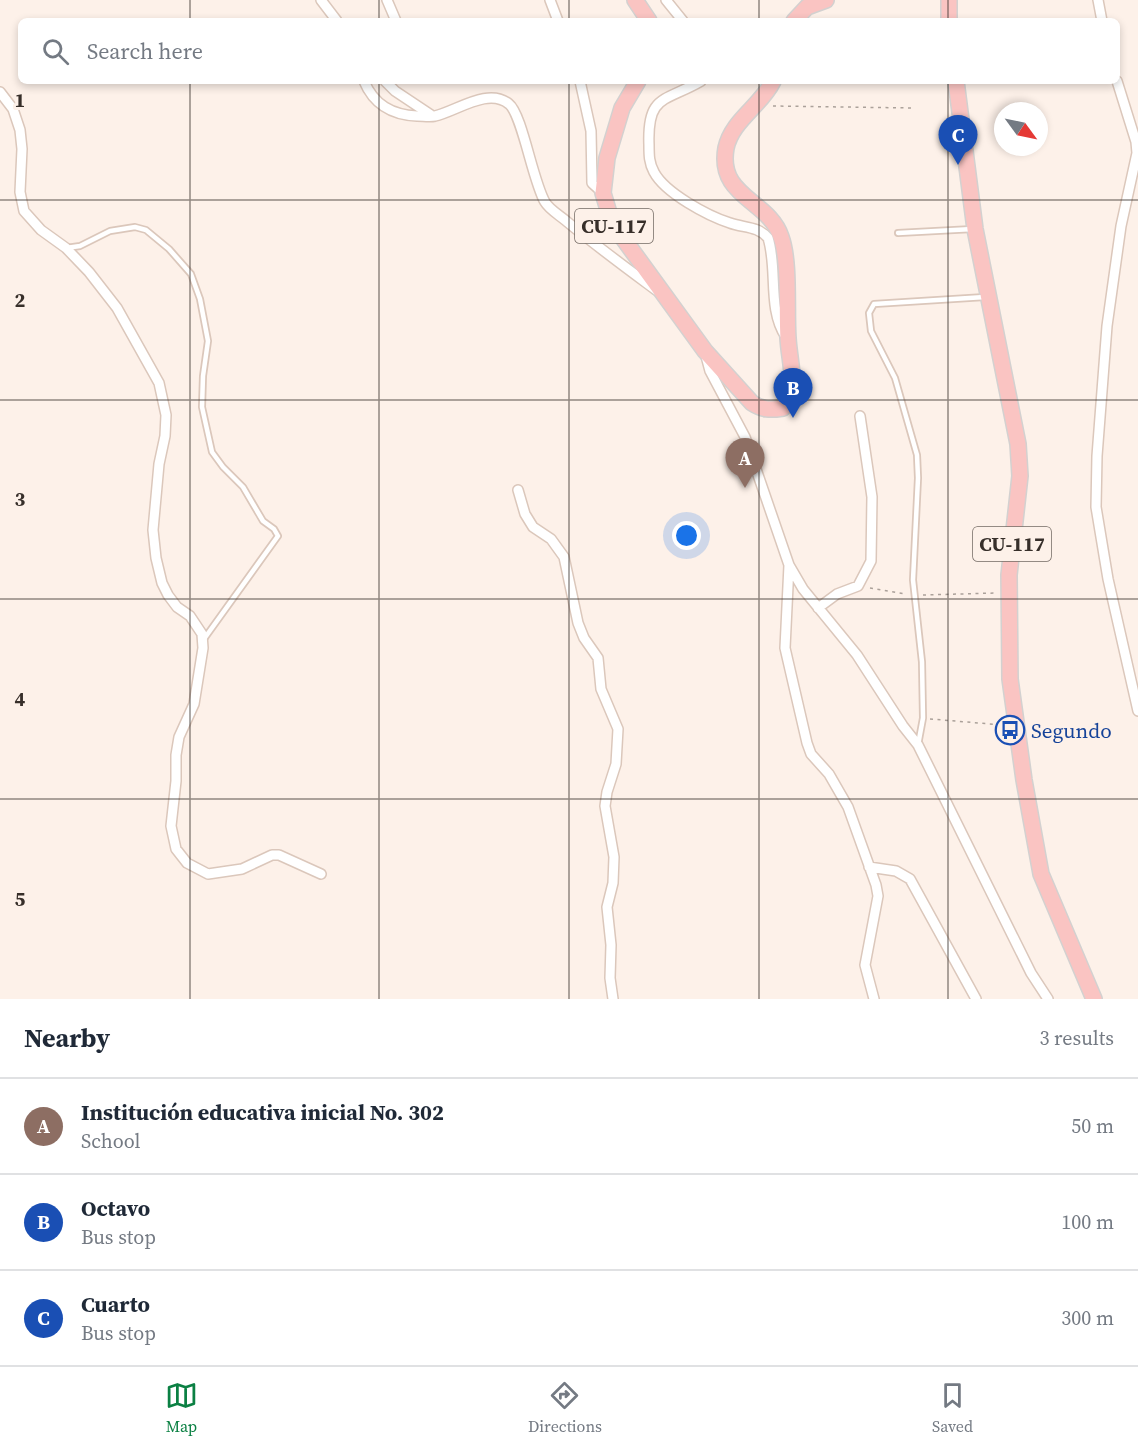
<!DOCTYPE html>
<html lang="en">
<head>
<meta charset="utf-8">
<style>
  :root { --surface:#fff; --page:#f2f2f3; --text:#1f2937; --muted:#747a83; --line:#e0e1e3; --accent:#0b8043 }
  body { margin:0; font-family:"Source Serif 4",serif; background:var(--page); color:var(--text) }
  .compass { position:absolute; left:994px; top:102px; width:54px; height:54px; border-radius:50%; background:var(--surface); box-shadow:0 3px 9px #0003; rotate:123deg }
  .you { position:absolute; left:687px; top:536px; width:21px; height:21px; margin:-15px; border:4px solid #fff; border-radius:50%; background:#1a73e8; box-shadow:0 0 0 9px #1a73e833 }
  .badge { display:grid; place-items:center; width:39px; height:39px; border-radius:50%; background:var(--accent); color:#fff; font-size:20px; font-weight:700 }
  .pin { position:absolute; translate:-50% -50px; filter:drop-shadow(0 2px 3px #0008) }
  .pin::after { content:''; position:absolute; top:32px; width:21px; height:18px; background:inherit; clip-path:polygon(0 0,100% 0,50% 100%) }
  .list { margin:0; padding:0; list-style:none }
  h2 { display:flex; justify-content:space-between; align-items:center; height:78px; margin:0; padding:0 24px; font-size:26px }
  h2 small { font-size:20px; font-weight:400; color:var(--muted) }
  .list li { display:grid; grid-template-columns:39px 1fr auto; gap:18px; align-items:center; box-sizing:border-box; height:96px; padding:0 24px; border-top:2px solid var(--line) }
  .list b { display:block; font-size:22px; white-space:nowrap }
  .list p { margin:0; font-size:20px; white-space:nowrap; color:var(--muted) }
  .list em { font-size:20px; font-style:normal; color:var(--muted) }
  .icon { flex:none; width:33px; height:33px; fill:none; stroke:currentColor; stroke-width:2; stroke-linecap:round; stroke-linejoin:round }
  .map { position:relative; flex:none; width:1138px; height:999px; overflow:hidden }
  .search { position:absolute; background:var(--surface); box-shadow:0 3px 9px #0003; left:18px; right:18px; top:18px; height:66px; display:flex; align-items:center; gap:15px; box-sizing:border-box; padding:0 21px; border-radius:9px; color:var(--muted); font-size:22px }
  .sheet { height:366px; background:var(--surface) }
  nav { display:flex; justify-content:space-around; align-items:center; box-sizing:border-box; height:84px; border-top:2px solid var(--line); background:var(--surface); font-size:16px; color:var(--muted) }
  nav a { display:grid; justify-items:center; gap:3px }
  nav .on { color:var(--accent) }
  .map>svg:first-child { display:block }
</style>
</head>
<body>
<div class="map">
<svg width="1138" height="999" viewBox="0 0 1138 999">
  <rect width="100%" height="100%" fill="#fdf1e9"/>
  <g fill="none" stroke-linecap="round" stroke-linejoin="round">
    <g stroke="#dbc7bb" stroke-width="8">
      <path id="service" d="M898 233 973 229
        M66 248 80 246 110 231 135 227 146 230 169 249 191 274 200 299 208 341 203 376 202 407 212 452 223 467 243 487 263 521 274 529 278 536 204 639
        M918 745 923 718 922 662 913 580 918 478 917 455 895 378 871 331 869 313 874 304 985 297"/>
    </g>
    <g stroke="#dbc7bb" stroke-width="12">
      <path id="minor" d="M321 0 337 21
        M387 0 396 21
        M550 0 558 21
        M666 0 683 21
        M1098 0 1102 21
        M364 81C374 105 392 115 417 116 423 116 430 117 435 116 457 111 488 87 509 104 522 114 533 182 545 202 549 209 559 215 565 220 595 245 625 267 656 290
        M385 81 395 91 431 115
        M580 81 591 131 592 183 603 193
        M701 81C665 102 647 94 649 145 649 155 649 163 654 172 665 193 708 216 730 223 744 228 758 226 768 238 778 269 767 309 786 337
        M1117 81 1136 142 1137 153 1121 226 1107 326 1097 456 1096 507 1108 579 1138 711
        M0 92 13 109 20 130 22 149 20 192 24 211 41 230 66 248 89 272 117 308 159 383 166 415 165 436 159 464 153 530 156 558 162 583 168 595 177 607 190 616 202 634 203 648 194 704 179 737 176 755V781L171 826 176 849 187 863 208 874 242 869 272 855H279L321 874
        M706 356 710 371 745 437 789 565 803 589 857 655 903 726 918 745 1031 973 1048 999
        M518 490 525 514 533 527 551 539 564 557 578 623 584 638 598 658 601 689 618 729 616 764 607 792 605 806 614 857 613 883 607 907 611 945 610 978 613 999
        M789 565 785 648 807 743 811 754 829 774 848 807 876 885 878 896 865 965 874 999
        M818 608 837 594 858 586 871 561 872 497 860 416
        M869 867 896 871 910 879 976 999"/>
    </g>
    <g stroke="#d3d1d0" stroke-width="18">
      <path id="primary" d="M635 0 649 21
        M794 21 807 7 826 0
        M949 21V0
        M638 81 622 108 607 158 603 193 612 223 705 351 752 403C763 410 770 410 783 408 787 403 791 398 792 392 794 374 789 356 788 338 786 310 790 262 781 237 769 200 717 197 726 148 732 120 761 106 773 81
        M956 81 975 229 1018 444 1020 476 1009 575 1010 679 1024 780 1041 874 1094 999"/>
    </g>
    <path stroke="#aba19a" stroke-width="1.5" stroke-dasharray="3 4.5" stroke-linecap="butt" d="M773 106 913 108
      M870 588 906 594
      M923 595 996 593
      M930 719 1003 725"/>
    <use href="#service" stroke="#fff" stroke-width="4.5"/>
    <use href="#minor" stroke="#fff" stroke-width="9"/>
    <use href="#primary" stroke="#fac4c2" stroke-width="15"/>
  </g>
  <path fill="none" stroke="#372f2a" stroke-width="1.5" stroke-opacity="0.55" d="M190 0V21M379 0V21M569 0V21M759 0V21M948 0V21M190 81V999M379 81V999M569 81V999M759 81V999M948 81V999M0 200H1138M0 400H1138M0 599H1138M0 799H1138"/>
  <defs>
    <g id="bus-ring" transform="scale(1.5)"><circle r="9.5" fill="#fdf1e9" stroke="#1a4fb4" stroke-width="1.5"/><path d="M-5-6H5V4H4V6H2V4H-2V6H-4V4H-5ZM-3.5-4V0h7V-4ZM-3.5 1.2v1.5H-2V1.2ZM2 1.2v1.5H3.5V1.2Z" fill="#1a4fb4"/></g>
  </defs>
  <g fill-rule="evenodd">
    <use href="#bus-ring" x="1010" y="730"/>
  </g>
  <g text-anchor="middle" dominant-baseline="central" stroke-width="6" stroke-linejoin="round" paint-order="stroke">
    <g fill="#fdf1e9" stroke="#726963" stroke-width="1.5">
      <rect x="575" y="209" width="78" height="34" rx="4.5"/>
      <rect x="973" y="527" width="78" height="34" rx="4.5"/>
    </g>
    <g font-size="20" font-weight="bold" fill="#372f2a">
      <text x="614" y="226">CU-117</text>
      <text x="1012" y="544">CU-117</text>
    </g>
    <g font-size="21" fill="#164399" stroke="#fdf1e9" text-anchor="start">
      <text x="1031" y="730">Segundo</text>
    </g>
  </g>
  <g font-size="20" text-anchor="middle" font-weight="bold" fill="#372f2a" stroke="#fdf1e9" stroke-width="6" stroke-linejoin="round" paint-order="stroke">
    <text x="20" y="107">1</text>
    <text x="20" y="307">2</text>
    <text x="20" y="506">3</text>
    <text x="20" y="706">4</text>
    <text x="20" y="906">5</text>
  </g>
</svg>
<svg class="compass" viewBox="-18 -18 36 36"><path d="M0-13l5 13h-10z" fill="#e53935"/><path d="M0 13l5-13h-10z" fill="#747a83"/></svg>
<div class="you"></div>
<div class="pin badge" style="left:745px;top:488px;background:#8d6e63">A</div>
<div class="pin badge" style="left:793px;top:418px;background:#1a4fb4">B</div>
<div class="pin badge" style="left:958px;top:165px;background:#1a4fb4">C</div>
<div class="search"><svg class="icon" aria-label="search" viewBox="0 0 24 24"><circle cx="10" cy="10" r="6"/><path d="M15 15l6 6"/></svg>Search here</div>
</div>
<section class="sheet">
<h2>Nearby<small>3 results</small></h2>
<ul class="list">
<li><span class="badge" style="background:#8d6e63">A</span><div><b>Institución educativa inicial No. 302</b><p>School</p></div><em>50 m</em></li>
<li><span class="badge" style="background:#1a4fb4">B</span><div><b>Octavo</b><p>Bus stop</p></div><em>100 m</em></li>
<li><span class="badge" style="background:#1a4fb4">C</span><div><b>Cuarto</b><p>Bus stop</p></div><em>300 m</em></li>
</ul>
</section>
<nav>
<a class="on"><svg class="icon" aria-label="map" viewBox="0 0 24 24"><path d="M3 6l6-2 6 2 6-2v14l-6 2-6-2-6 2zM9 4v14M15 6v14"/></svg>Map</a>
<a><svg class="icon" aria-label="directions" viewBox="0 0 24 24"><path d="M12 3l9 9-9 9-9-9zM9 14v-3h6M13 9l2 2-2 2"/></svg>Directions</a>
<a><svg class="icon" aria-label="saved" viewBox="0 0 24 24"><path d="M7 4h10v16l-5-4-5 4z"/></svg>Saved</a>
</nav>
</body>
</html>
